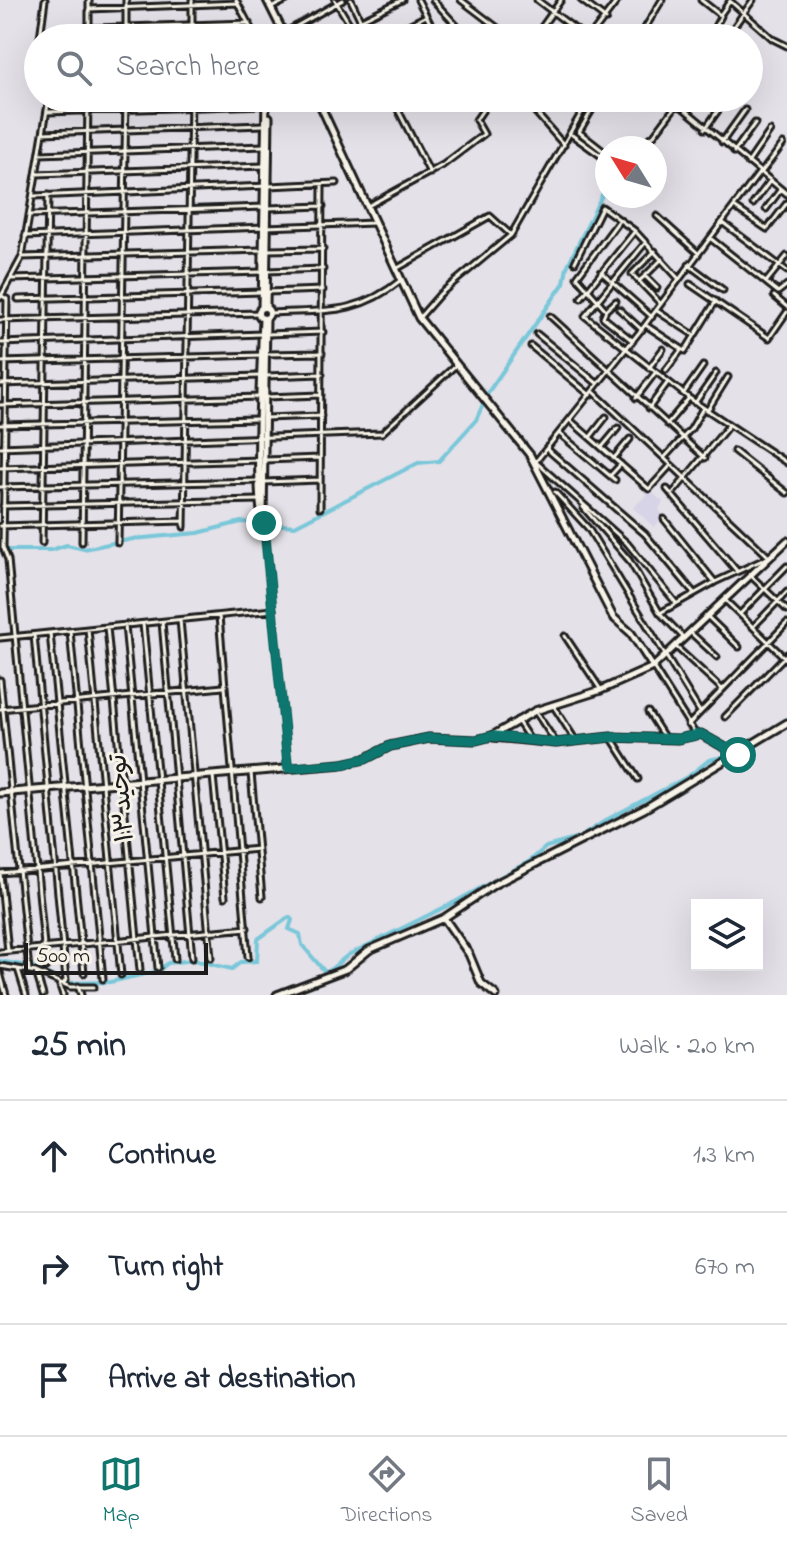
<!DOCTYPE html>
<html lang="en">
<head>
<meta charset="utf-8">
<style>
  :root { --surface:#fff; --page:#f6f6f7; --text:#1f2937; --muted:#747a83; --line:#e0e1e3; --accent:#0f766e }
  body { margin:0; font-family:"Indie Flower","Playpen Sans Arabic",sans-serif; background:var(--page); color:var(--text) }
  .controls { position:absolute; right:24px; bottom:24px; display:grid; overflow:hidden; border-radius:0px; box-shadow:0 8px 32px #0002 }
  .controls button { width:72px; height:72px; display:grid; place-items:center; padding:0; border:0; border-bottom:2px solid var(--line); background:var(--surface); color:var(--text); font:40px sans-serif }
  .compass { position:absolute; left:595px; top:136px; width:72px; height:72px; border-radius:50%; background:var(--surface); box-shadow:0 8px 32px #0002; rotate:307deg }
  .scale { position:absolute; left:24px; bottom:20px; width:184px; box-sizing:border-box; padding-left:8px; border:4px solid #1c1c1c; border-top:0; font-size:22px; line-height:28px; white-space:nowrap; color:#1c1c1c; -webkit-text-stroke:6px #f7f3e8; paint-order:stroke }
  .stop { position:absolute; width:24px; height:24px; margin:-18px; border:6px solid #0f766e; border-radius:50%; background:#fff }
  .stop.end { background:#0f766e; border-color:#fff; box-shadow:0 2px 8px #0008 }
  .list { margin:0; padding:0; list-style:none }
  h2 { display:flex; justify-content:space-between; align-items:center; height:104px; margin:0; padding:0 32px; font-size:34px }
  h2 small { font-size:26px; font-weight:400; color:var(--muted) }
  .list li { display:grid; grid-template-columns:52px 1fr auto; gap:24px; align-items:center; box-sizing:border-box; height:112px; padding:0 32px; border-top:2px solid var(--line) }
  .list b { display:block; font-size:30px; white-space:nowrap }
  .list em { font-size:26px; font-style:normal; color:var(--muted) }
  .icon { flex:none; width:44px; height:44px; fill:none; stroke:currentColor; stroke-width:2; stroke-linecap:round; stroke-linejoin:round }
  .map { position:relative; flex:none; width:787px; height:995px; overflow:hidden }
  .search { position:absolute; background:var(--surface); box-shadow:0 8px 32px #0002; left:24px; right:24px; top:24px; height:88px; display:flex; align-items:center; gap:20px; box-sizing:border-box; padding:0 28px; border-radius:44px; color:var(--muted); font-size:30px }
  .sheet { height:440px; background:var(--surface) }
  nav { display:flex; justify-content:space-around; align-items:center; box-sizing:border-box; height:112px; border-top:2px solid var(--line); background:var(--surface); font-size:22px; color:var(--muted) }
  nav a { display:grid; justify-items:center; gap:4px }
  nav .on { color:var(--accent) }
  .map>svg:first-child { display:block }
</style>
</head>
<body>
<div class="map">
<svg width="787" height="995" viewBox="0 0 787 995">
  <rect width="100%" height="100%" fill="#e4e1e8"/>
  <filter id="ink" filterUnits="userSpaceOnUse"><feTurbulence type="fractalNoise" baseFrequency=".0125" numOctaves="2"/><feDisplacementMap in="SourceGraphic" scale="16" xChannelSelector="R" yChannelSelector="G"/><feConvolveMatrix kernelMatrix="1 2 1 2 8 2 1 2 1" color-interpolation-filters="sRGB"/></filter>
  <g filter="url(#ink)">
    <path fill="#d7d4e8" d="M650 491 663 502 659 509 663 517 654 527 633 508Z"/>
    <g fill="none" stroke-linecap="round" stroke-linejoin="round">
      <path stroke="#7ac7d9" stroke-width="4" d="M635 38 660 0
        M595 98 574 134 596 150
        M0 550H51L67 545 84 549 133 539 198 533 241 522 295 526 418 463 439 461 476 420 489 391 564 283 567 267 607 185
        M748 744 787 719
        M0 961 33 967 66 983 110 982 158 971 168 963 194 960 232 969 241 962 257 961 258 939 289 917 292 920 289 929 300 934 302 945 326 973 348 955 455 902 530 861 546 847 579 838 608 819 689 776 709 760 727 756"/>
      <g stroke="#1c1c1c" stroke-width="9">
        <path id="street" d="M236 0 256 38
          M335 0 358 38
          M351 0 369 38
          M418 0 438 38
          M433 0 468 38
          M461 0 511 38
          M537 0 587 38
          M581 0 606 19
          M701 0 720 15 730 1 773 39 787 46
          M271 8 287 0
          M89 9 238 3
          M361 20 402 0
          M64 29 249 23
          M284 33 343 0
          M40 38 45 0
          M89 38V0
          M126 38V0
          M192 38V0
          M325 38 351 26
          M383 38 426 16
          M534 38 561 0
          M589 38 618 0
          M639 38 662 0
          M719 38 712 32 721 16
          M726 38 753 0
          M392 98 430 173
          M523 98 564 145
          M599 98 579 132 607 154
          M671 98 787 194
          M47 112 266 105
          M705 129 727 98
          M43 133 263 125
          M572 135 607 160
          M722 142 745 110
          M637 148 654 135 678 103
          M734 152 755 123
          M40 154 264 146
          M748 163 770 131
          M761 173 783 144
          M37 174 264 166
          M34 196 337 183
          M753 204 770 181
          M368 206 443 165 484 134 476 120 491 98
          M734 207 767 229 787 203
          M268 208 323 206
          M766 209 781 189
          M29 215 264 207
          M657 216 698 253
          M618 222 577 277 606 310 603 317 633 341
          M722 222 787 271
          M25 236 374 223
          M710 238 778 292 787 285
          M646 242 585 316 689 398 787 463
          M267 250 323 249
          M22 257 262 250
          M575 262 602 207 635 231 679 279
          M689 265 723 290
          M396 269 490 216 511 235
          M267 271 323 269
          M601 272 652 317
          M645 276 639 281 661 304
          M10 279 262 272
          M639 281 632 274 655 251
          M766 282 787 256
          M690 284 769 338 787 312
          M657 288 645 276 662 259
          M267 292 323 290
          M2 296 7 299 3 547 8 560 46 967
          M774 296 787 307
          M0 298 22 257 49 98
          M581 298 635 231
          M18 299 262 292
          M619 309 642 330
          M606 310 616 301
          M657 311 694 335
          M270 313C324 310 357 316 401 280
          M550 316 705 458
          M419 318 440 294 511 235 590 98
          M0 320 259 313
          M647 326 685 351 716 301
          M267 334 323 332
          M537 334 598 384
          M0 343 263 334
          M531 346 590 395
          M266 354 322 353
          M0 362 263 355
          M649 368 663 349
          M666 370 682 349
          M266 376 322 374
          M0 384 260 376
          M594 392 769 557 715 582 660 613
          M684 393 703 366
          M266 397 321 395
          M636 398 655 373
          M695 403 716 373
          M0 405 260 397
          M649 408 668 382
          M707 411 728 377
          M265 418 321 416
          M571 421 649 489 671 465
          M667 424 689 398
          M0 425 258 419
          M560 434 615 480
          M591 436 606 417
          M0 447 382 433 457 364
          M602 447 618 428
          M547 449 645 534 694 593
          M734 451 787 493
          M614 458 630 439
          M664 458 691 429 703 408
          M265 460 320 458
          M536 462 627 543 676 603
          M534 464 645 325 759 173
          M0 468 260 460
          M610 476 621 464
          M264 482 320 480
          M0 487 260 481
          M667 489 737 571
          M555 492 588 528 700 712
          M673 493 729 425
          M3 506 259 500
          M583 507 629 560 660 613 684 638
          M320 508 322 184
          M664 519 714 581
          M264 523 288 768
          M0 526 184 521
          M184 527 191 98
          M82 542 88 98
          M42 543 48 195
          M118 543 126 98
          M750 575 787 610
          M725 600 787 660
          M740 614 787 566
          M219 616 248 957
          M707 616 739 647
          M180 620 211 958
          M162 622 192 958
          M143 624 175 959
          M125 625 158 968
          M107 627 140 970
          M753 627 787 592
          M88 629 121 975
          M70 631 103 979
          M690 632 717 657
          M50 633 84 973
          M34 635 66 980 63 984
          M565 636 601 690
          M0 638 273 610
          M675 646 722 689
          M653 667 696 735
          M0 680 29 970
          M553 705 574 738
          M0 709 223 687
          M535 711 555 741
          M648 712 664 737
          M725 717 787 654
          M517 720 530 740
          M688 725 787 623
          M611 737 638 779
          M251 773 262 897
          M213 776 225 897
          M0 873 258 849
          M0 873 8 951
          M0 952 247 928
          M0 966 36 972 70 987H94
          M18 969 26 995
          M36 972 43 995
          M0 973 6 995
          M59 983 63 995
          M78 986 81 995"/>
      </g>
      <g stroke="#1c1c1c" stroke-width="11">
        <path id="secondary" d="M267 0 286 38
          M317 98 419 318 530 455 613 617 631 633 653 667
          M258.5 313a5.5 5.5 0 1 1 11 0a5.5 5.5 0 1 1-11 0Z
          M262 308 266 98
          M266 308 269 117
          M263 318C262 351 253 503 264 523
          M263 518 266 318
          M493 737 556 743 611 737 678 739 701 734 738 755
          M0 793 342 764 365 759 390 746 429 738 476 740 492 736 535 711 601 690 653 667 787 541
          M444 918 469 954 481 983 496 995
          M277 995 346 969 369 950 444 918 495 884 644 809 787 723"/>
      </g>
      <use href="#street" stroke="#f7f3e8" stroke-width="3"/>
      <use href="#secondary" stroke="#f7f3e8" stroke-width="5"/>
    </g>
  </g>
  <g fill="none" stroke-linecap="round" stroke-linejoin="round" filter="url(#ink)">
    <path stroke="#0f766e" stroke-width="10" d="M264 523 288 768 342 764 365 759 390 746 429 738 476 740 492 736 556 743 611 737 678 739 701 734 738 755"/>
  </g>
  <g text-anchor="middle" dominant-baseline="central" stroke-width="6" stroke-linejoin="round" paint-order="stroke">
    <g font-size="26" fill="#1c1c1c" stroke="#f7f3e8">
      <text transform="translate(123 798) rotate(-95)">توحید۱۳</text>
    </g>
  </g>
</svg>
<div class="controls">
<button><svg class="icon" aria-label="layers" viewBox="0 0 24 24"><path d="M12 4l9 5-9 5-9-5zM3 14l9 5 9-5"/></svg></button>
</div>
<svg class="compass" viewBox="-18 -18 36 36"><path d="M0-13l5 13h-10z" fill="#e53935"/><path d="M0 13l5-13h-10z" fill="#747a83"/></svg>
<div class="scale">500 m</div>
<div class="stop" style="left:738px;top:755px"></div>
<div class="stop end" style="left:264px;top:523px"></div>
<div class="search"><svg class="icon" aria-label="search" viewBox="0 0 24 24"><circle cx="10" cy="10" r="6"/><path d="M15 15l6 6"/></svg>Search here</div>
</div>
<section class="sheet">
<h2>25 min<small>Walk · 2.0 km</small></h2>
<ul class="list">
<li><svg class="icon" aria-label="ahead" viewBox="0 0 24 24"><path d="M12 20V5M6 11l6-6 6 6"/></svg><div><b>Continue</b></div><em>1.3 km</em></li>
<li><svg class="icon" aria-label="right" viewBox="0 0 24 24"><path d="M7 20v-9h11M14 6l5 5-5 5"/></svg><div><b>Turn right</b></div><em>670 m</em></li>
<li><svg class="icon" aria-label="arrive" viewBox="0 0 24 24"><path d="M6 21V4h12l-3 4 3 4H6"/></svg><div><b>Arrive at destination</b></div></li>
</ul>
</section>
<nav>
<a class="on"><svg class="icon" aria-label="map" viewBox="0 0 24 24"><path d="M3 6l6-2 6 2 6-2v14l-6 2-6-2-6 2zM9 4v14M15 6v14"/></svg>Map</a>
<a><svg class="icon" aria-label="directions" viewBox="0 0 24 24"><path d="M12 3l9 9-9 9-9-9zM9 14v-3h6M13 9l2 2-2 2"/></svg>Directions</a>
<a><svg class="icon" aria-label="saved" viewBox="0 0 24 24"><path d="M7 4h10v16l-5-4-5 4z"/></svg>Saved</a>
</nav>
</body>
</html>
